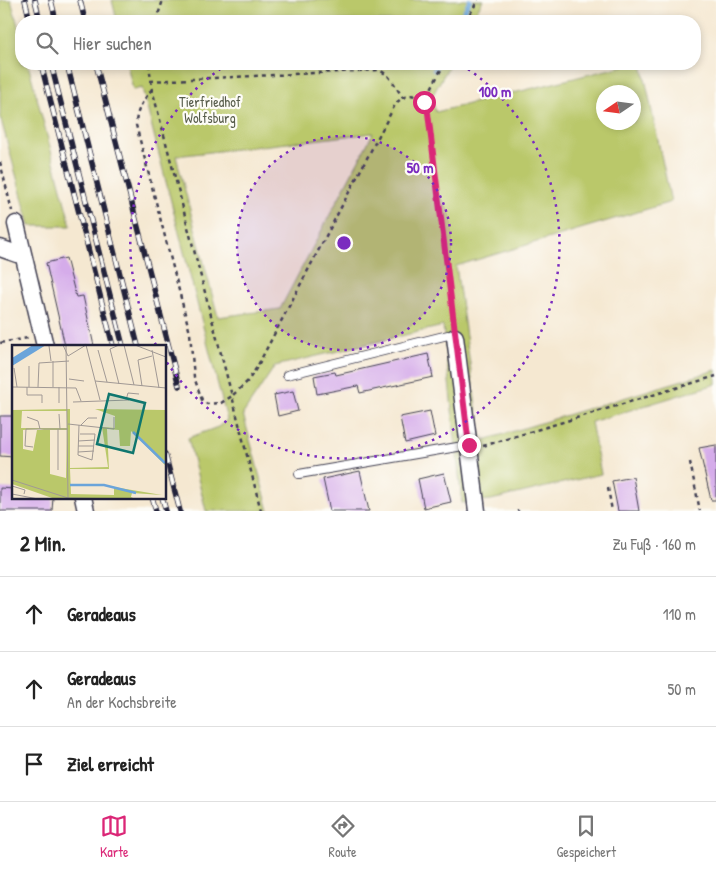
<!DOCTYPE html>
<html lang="de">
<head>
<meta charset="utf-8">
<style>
  :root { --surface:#fff; --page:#f6f6f6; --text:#222; --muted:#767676; --line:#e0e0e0; --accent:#db2777 }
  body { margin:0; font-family:"Patrick Hand",sans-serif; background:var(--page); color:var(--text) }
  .compass { position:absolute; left:596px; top:85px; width:45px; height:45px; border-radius:50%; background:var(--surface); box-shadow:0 2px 8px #0003; rotate:257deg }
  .stop { position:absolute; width:15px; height:15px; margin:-11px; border:4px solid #db2777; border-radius:50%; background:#fff }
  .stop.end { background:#db2777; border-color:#fff; box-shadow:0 1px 5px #0008 }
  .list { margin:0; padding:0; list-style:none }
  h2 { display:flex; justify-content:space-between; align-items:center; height:65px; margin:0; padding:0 20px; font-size:21px }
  h2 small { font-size:16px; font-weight:400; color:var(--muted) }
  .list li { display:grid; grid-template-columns:32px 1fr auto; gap:15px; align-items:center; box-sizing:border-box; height:75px; padding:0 20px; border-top:1px solid var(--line) }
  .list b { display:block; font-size:19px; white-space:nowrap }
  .list p { margin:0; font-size:16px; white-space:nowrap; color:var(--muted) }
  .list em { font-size:16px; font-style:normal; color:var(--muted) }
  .icon { flex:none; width:28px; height:28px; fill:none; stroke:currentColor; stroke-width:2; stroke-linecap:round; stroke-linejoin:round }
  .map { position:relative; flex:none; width:716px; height:511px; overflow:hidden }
  .search { position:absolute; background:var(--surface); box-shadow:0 2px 8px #0003; left:15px; right:15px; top:15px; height:55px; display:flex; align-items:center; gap:12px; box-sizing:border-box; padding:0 18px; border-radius:20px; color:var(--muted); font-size:19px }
  .sheet { height:290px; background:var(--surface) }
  nav { display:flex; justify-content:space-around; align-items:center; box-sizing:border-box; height:70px; border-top:1px solid var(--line); background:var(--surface); font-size:14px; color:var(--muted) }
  nav a { display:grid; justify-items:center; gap:2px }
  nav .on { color:var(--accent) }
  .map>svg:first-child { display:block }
</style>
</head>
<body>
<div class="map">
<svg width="716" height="511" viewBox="0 0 716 511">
  <rect width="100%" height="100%" fill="#fdfcf7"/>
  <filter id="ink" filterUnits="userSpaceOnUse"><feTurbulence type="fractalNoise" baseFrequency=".02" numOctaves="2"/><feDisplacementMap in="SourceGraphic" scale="10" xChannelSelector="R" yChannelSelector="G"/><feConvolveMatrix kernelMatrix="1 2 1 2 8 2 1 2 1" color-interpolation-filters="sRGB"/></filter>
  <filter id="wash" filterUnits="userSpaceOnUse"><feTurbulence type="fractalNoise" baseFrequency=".0096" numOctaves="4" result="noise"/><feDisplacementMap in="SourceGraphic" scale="20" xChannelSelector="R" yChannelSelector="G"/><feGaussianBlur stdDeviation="1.12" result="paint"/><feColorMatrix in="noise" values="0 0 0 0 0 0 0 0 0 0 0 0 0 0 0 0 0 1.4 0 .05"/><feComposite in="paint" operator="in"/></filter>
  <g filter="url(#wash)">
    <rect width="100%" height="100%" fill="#f5e8d1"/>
    <path fill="#bac86a" stroke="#6e7552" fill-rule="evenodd" d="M0 0H11L21 37V64H28L71 226H30L0 116Z
      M112 0H483L471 21H117Z
      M127 64H450L431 98 436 112 631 64H642L671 202 456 266 481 441 716 370V384L591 422 601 474 491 500 462 503 443 326 275 366 243 414 269 511H206L188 438 218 427 227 420 142 88 133 90ZM604 92H634V122H604ZM373 133 280 309 218 317 176 156Z"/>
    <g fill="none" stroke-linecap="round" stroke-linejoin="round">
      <path stroke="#6aa4da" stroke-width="4.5" d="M459 21 470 0
        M434 70 437 64"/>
    </g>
    <g id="blocks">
      <path fill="#d5acea" d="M66 258 76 297 83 296 94 346H65L46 263Z
        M428 354 433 377 360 393 358 386 317 394 314 376 335 372 336 375Z
        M293 391 298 411 278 416 274 395Z
        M430 411 435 436 405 443 400 417Z
        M0 416H14V457L0 456Z
        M716 445V500H711L699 448Z
        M360 471 369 511H330L323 479Z
        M444 473 451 502 424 508 418 479Z
        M633 477 639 511H618L612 481Z
        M0 488 14 489V497H53L52 511H0Z"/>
    </g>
  </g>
  <g filter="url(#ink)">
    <use href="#blocks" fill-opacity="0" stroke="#424052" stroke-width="1"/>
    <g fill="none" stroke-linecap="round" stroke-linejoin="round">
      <g stroke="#424052" stroke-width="10">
        <path id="service" d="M287 375 448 335 455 337
          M299 474 469 445"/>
      </g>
      <g stroke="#424052" stroke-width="19">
        <path id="minor" d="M16 224 45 346
          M0 248 23 256
          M455 337 477 511
          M83 497 86 511"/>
      </g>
      <path stroke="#424052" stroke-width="2.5" stroke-dasharray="4 4" stroke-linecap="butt" d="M156 21 163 0
        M466 21 478 0
        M149 64 152 89 232 396 248 381 257 367 396 103C412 89 421 95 428 113L454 323
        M150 81 378 70C390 73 396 88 403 98
        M152 89C143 101 136 110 136 125L190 333 194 377 202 400 207 404 221 403 232 396 261 511
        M424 102 444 64
        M0 162 12 211
        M0 343 28 338
        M483 446 716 376
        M690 462 700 511
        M608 488 612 511
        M518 510V511"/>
      <use href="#service" stroke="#fff" stroke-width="8"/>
      <use href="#minor" stroke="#fff" stroke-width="16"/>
      <g stroke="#22223b" stroke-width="5.5">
        <path id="rail" d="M25 0 30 21
          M35 0 40 21
          M51 0 56 21
          M80 0 85 21
          M41 64 113 346
          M51 64 123 346
          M67 64 138 346
          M96 64 179 386
          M165 454 180 511
          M152 497 156 511
          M162 497 166 511"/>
      </g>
      <use href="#rail" stroke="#fdfcf7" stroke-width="4" stroke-dasharray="11" stroke-linecap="butt"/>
    </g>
  </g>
  <g fill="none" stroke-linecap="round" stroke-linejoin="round" filter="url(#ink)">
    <path stroke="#db2777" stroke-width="6" d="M424 102 428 113 469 445"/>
  </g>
  <circle cx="344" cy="243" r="107" fill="#7b2cbf" fill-opacity=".12"/>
  <g fill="none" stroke="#7b2cbf" stroke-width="2.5" stroke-dasharray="2.5 5">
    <circle cx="344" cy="243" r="107"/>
    <path d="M156 345A214 214 0 0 1 226 65M462 65A214 214 0 1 1 166 361"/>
  </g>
  <g text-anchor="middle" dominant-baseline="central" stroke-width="4.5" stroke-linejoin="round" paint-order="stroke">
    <g font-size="14" fill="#575c4b" stroke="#fdfcf7">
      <text x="210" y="101">Tierfriedhof<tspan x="210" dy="16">Wolfsburg</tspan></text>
    </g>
  </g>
  <g transform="translate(12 345)">
    <rect width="154" height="154" fill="#f5e8d1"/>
    <path d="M58 64V123L96 122 90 82 103 83V71L83 64 154 65V121L119 86 118 101H108L107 85 95 84 97 124H58L59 149 102 150V142L150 150 120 148 119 152 123 154H43L0 139V65ZM10 66H55V83H9ZM28 84 32 85H25L21 106 11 104V109V85ZM38 85H55L54 133 38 129Z" fill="#bac86a" fill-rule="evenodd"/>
    <path d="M21 0H34L0 21V13Z" fill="#6aa4da"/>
    <path fill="none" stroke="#6aa4da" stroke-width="2.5" d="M121 87 153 118M58 140H92L124 148"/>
    <path fill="none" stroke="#a19995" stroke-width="1" d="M51 0 56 11 74 0M54 0 56 154M74 0 88 55M112 0 122 40M123 0 154 12M37 1 39 16M86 5 95 37M140 5 147 43M2 23 5 42M57 34 72 36M83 36 154 43M107 39 98 4 107 0M130 41 126 15 140 11M0 42 64 43 69 56M15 42V50H30V58M17 42V21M26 42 27 18 57 16M41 42V16M47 42V58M114 55 116 48 127 49M61 57 117 55M47 69 48 84M15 72 26 76 28 84M56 79 102 84V72M67 80 66 110 80 115 83 89H68M69 80 76 73H85M46 84V125M66 96 83 95M66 101H82M21 102 13 101 14 84H56M66 107 82 106M0 135 56 153 114 154M0 141 13 145 12 149M0 149 26 154"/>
    <path fill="#0f766e" fill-opacity="0.15" stroke="#0f766e" stroke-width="2.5" d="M97 49 133 58 121 108 85 99Z"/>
    <rect width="154" height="154" fill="none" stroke="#22223b" stroke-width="2.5"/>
  </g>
  <circle cx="344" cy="243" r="8" fill="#7b2cbf" stroke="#fdfcf7" stroke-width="2.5"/>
  <g font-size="15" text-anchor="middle" font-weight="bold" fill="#7b2cbf" stroke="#fdfcf7" stroke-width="4.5" stroke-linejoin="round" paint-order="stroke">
    <text x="495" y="97">100 m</text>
    <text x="420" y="173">50 m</text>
  </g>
</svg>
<svg class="compass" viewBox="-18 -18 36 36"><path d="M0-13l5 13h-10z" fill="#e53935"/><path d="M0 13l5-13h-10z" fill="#767676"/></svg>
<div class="stop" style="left:424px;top:102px"></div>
<div class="stop end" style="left:469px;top:445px"></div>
<div class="search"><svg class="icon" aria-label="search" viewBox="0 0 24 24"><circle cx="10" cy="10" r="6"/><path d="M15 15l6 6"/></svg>Hier suchen</div>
</div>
<section class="sheet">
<h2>2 Min.<small>Zu Fuß · 160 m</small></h2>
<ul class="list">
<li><svg class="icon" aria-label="ahead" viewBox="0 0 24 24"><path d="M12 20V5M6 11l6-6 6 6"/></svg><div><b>Geradeaus</b></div><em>110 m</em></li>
<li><svg class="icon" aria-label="ahead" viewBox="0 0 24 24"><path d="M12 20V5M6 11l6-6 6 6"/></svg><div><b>Geradeaus</b><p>An der Kochsbreite</p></div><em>50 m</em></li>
<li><svg class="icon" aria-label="arrive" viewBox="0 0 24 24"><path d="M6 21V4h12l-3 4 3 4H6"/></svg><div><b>Ziel erreicht</b></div></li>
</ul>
</section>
<nav>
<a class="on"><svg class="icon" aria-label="map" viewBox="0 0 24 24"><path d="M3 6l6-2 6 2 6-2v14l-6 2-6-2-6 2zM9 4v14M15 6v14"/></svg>Karte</a>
<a><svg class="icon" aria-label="directions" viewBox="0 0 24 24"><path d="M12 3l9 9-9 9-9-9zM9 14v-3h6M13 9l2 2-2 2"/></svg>Route</a>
<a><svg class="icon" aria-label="saved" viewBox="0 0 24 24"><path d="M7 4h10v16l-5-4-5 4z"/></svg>Gespeichert</a>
</nav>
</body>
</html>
